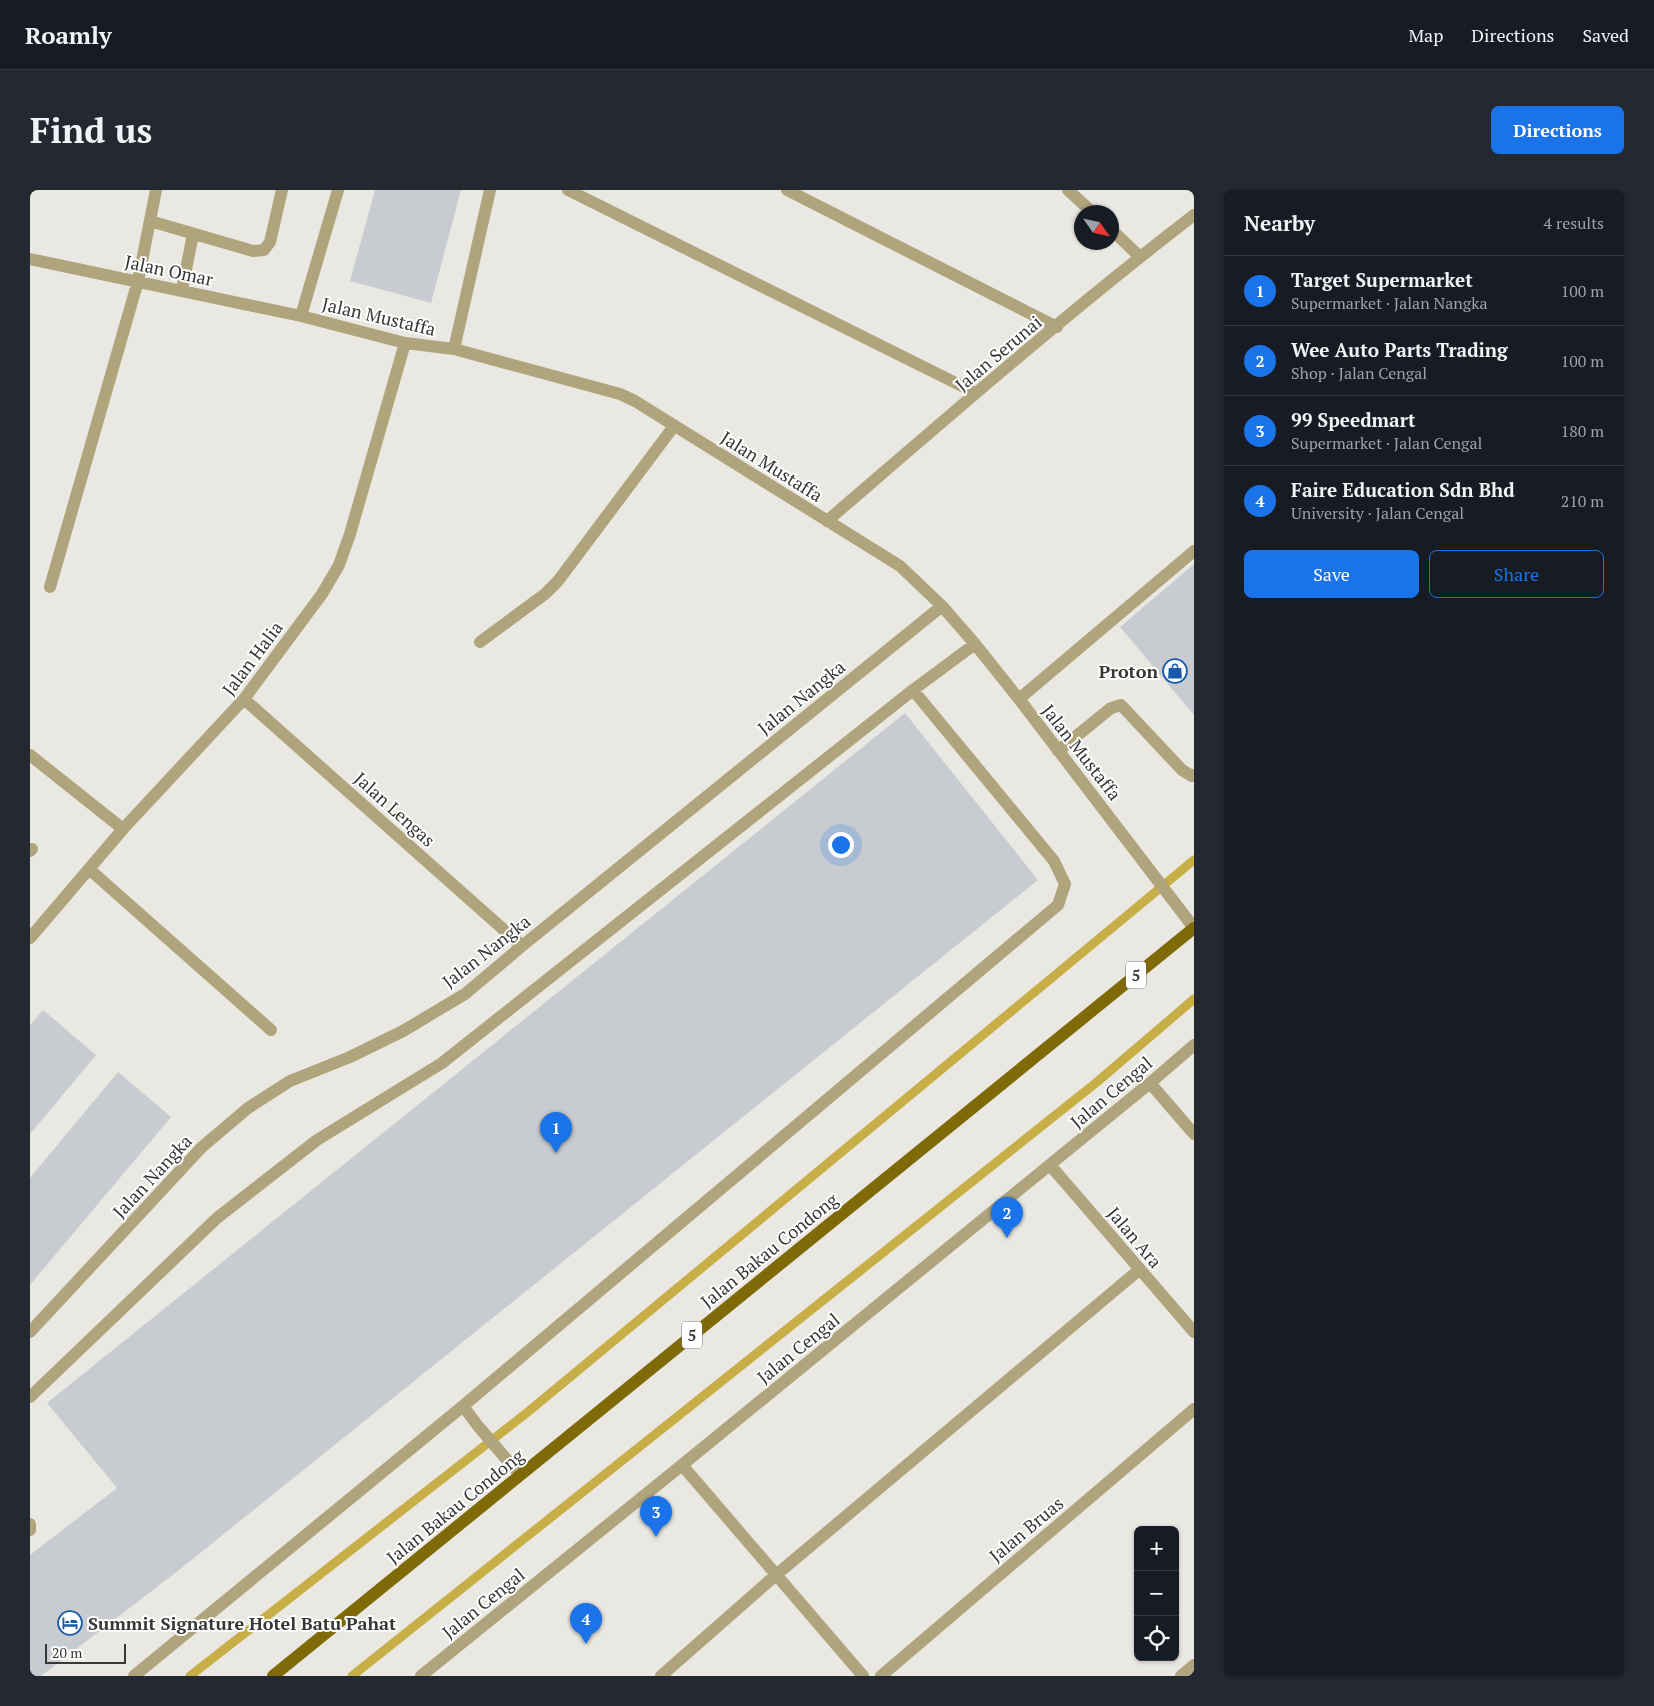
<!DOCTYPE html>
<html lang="en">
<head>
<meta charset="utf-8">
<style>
  :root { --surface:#171b24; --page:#242831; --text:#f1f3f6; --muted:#9ea1a6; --line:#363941; --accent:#1a73e8 }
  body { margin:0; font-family:"PT Serif",serif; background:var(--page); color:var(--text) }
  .controls { position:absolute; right:15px; bottom:15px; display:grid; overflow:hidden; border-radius:8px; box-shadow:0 1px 4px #0004 }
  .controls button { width:45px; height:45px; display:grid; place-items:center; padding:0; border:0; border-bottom:1px solid var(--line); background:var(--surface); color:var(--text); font:25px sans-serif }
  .compass { position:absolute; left:1044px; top:15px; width:45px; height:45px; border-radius:50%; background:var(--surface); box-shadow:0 1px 4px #0004; rotate:124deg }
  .scale { position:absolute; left:15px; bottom:12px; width:81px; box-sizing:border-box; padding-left:5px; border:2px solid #373734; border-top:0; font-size:14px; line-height:18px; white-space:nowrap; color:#373734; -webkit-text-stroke:4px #fff; paint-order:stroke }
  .you { position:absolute; left:810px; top:654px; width:18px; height:18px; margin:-12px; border:4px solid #fff; border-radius:50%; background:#1a73e8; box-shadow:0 0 0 8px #1a73e833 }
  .badge { display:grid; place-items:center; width:32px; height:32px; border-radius:50%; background:var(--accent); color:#fff; font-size:16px; font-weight:700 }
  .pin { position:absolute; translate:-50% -41px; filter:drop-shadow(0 1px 2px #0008) }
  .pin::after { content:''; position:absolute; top:26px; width:18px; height:15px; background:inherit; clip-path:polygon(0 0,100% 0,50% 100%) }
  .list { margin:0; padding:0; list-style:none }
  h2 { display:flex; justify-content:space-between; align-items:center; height:65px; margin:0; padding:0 20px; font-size:21px }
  h2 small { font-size:16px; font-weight:400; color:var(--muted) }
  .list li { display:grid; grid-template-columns:32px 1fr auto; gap:15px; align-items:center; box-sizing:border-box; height:70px; padding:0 20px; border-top:1px solid var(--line) }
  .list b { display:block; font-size:19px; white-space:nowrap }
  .list p { margin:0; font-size:16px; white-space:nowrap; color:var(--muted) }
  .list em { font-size:16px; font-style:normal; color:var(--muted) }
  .actions { display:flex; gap:10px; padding:15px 20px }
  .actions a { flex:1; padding:11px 0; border:1px solid var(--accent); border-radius:8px; text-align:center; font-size:18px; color:var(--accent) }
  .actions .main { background:var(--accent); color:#fff }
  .icon { flex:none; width:28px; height:28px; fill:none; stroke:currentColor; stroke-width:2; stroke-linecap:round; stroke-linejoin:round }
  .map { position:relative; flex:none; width:1164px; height:1486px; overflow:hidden; border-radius:8px }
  header { display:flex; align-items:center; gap:30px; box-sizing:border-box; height:70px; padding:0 25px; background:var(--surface); border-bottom:1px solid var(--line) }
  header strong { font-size:24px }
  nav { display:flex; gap:28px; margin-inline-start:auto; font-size:18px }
  .intro { display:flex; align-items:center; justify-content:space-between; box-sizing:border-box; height:120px; padding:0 30px }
  h1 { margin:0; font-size:35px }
  .button { padding:12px 22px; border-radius:8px; background:var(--accent); color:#fff; font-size:18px; font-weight:700 }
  main { display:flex; gap:30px; padding:0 30px }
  aside { flex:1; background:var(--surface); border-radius:8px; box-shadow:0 1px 4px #0004 }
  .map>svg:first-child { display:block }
</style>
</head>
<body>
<header>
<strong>Roamly</strong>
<nav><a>Map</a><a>Directions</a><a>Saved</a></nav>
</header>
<div class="intro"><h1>Find us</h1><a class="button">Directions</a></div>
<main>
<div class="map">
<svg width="1164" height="1486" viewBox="0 0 1164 1486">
  <rect width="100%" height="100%" fill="#eae8e2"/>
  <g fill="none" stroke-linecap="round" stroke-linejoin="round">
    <path stroke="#c8ae46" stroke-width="9" d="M160 1486 499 1221 1164 670
      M322 1486 1067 892 1164 809"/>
  </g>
  <path fill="#c8ccd1" d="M345 0H431L401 113 320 91Z
    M1164 374V525L1090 437Z
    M875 523 1008 690 149 1380 11 1486H0V1365L87 1298 17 1213Z
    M13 820 66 865 0 944V835Z
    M88 882 141 927 0 1095V988Z"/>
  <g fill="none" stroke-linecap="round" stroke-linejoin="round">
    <path stroke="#afa47c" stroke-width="12" d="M538 0 946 203
      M757 0 1027 137
      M1038 0 1062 22
      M120 31 223 61 234 60 240 52 252 0
      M1082 40 1110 67
      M0 69 271 126 375 153 424 159 590 204 605 211 870 376 912 416 945 454 989 509 1164 738
      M152 100 163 44
      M271 126 308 0
      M424 159 460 0
      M797 331C918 227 1038 122 1164 25
      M20 397 108 91 126 0
      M450 452 515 404 528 391 644 236
      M214 509 492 756
      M989 509 1164 361
      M1028 561 1081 518 1091 515 1152 580 1162 586 1164 585
      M0 565 93 639
      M0 661 2 659
      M59 679 241 840
      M0 748 93 639 214 509 292 404 309 375 320 344 375 153
      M1120 893 1164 944
      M1020 975 1164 1142
      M0 1142 172 957 218 918 260 891 320 867 373 841 435 804 492 756 912 416
      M0 1207 187 1028 287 950 412 873 883 500 945 454
      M433 1216 448 1236 490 1285
      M652 1275 833 1486
      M0 1334V1340
      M104 1486 433 1216 1028 715 1035 694 1024 671 883 500
      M391 1486 652 1275 1120 893 1164 855
      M631 1486 746 1385 1109 1080
      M851 1486 1164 1219
      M1151 1486 1164 1475"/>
    <path stroke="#7f6a07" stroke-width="12" d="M243 1486 1164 738"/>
  </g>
  <defs>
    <g id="shop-ring" transform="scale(1.25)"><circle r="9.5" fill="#fff" stroke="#1959aa" stroke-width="1.5"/><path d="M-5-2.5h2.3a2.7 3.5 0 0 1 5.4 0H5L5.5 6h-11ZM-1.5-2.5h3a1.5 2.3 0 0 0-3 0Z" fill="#1959aa"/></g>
    <g id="hotel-ring" transform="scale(1.25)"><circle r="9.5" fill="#fff" stroke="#1959aa" stroke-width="1.5"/><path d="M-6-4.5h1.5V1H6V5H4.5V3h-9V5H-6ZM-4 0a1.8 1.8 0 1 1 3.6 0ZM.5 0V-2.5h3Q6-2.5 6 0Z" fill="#1959aa"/></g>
  </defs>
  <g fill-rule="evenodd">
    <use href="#shop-ring" x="1145" y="481"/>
    <use href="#hotel-ring" x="40" y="1433"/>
  </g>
  <g text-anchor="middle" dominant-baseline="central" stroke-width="4" stroke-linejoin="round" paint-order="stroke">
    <g fill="#fff" stroke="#737371" stroke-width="1">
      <rect x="1096" y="771.5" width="20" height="27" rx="4"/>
      <rect x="652" y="1131.5" width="20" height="27" rx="4"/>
    </g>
    <g font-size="16" font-weight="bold" fill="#373734">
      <text x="1106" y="785">5</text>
      <text x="662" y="1145">5</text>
    </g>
    <g font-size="18" fill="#373734" stroke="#fff">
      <text transform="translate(139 80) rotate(12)">Jalan Omar</text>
      <text transform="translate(349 126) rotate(13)">Jalan Mustaffa</text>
      <text transform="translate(968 163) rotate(-40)">Jalan Serunai</text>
      <text transform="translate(742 276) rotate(32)">Jalan Mustaffa</text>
      <text transform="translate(222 468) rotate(-53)">Jalan Halia</text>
      <text transform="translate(771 507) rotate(-39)">Jalan Nangka</text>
      <text transform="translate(1052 562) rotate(52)">Jalan Mustaffa</text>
      <text transform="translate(365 619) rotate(42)">Jalan Lengas</text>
      <text transform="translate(456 761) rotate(-38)">Jalan Nangka</text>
      <text transform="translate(1081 902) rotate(-40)">Jalan Cengal</text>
      <text transform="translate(122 986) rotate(-47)">Jalan Nangka</text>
      <text transform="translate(1105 1047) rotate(50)">Jalan Ara</text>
      <text transform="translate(739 1060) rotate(-39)">Jalan Bakau Condong</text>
      <text transform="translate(768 1158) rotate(-39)">Jalan Cengal</text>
      <text transform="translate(425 1316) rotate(-39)">Jalan Bakau Condong</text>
      <text transform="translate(996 1339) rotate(-40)">Jalan Bruas</text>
      <text transform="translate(453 1413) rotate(-39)">Jalan Cengal</text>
    </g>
    <g font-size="18" font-weight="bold" fill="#373734" stroke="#fff" text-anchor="end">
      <text x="1128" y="481">Proton</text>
      <text x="58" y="1433" text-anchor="start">Summit Signature Hotel Batu Pahat</text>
    </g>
  </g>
</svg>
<div class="controls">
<button>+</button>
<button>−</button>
<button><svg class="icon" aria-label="locate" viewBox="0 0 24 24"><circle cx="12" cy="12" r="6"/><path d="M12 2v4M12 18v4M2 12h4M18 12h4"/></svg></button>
</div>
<svg class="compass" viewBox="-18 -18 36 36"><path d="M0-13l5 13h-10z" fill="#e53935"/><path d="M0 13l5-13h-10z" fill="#9ea1a6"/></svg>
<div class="scale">20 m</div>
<div class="you"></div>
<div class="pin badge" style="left:526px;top:963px">1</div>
<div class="pin badge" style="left:977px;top:1048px">2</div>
<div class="pin badge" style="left:626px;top:1347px">3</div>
<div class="pin badge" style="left:556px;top:1454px">4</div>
</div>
<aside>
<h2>Nearby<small>4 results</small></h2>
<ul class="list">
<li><span class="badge">1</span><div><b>Target Supermarket</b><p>Supermarket · Jalan Nangka</p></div><em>100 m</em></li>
<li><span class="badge">2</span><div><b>Wee Auto Parts Trading</b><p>Shop · Jalan Cengal</p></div><em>100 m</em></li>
<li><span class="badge">3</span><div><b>99 Speedmart</b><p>Supermarket · Jalan Cengal</p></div><em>180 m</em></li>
<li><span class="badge">4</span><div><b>Faire Education Sdn Bhd</b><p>University · Jalan Cengal</p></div><em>210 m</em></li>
</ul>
<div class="actions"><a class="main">Save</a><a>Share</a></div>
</aside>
</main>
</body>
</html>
